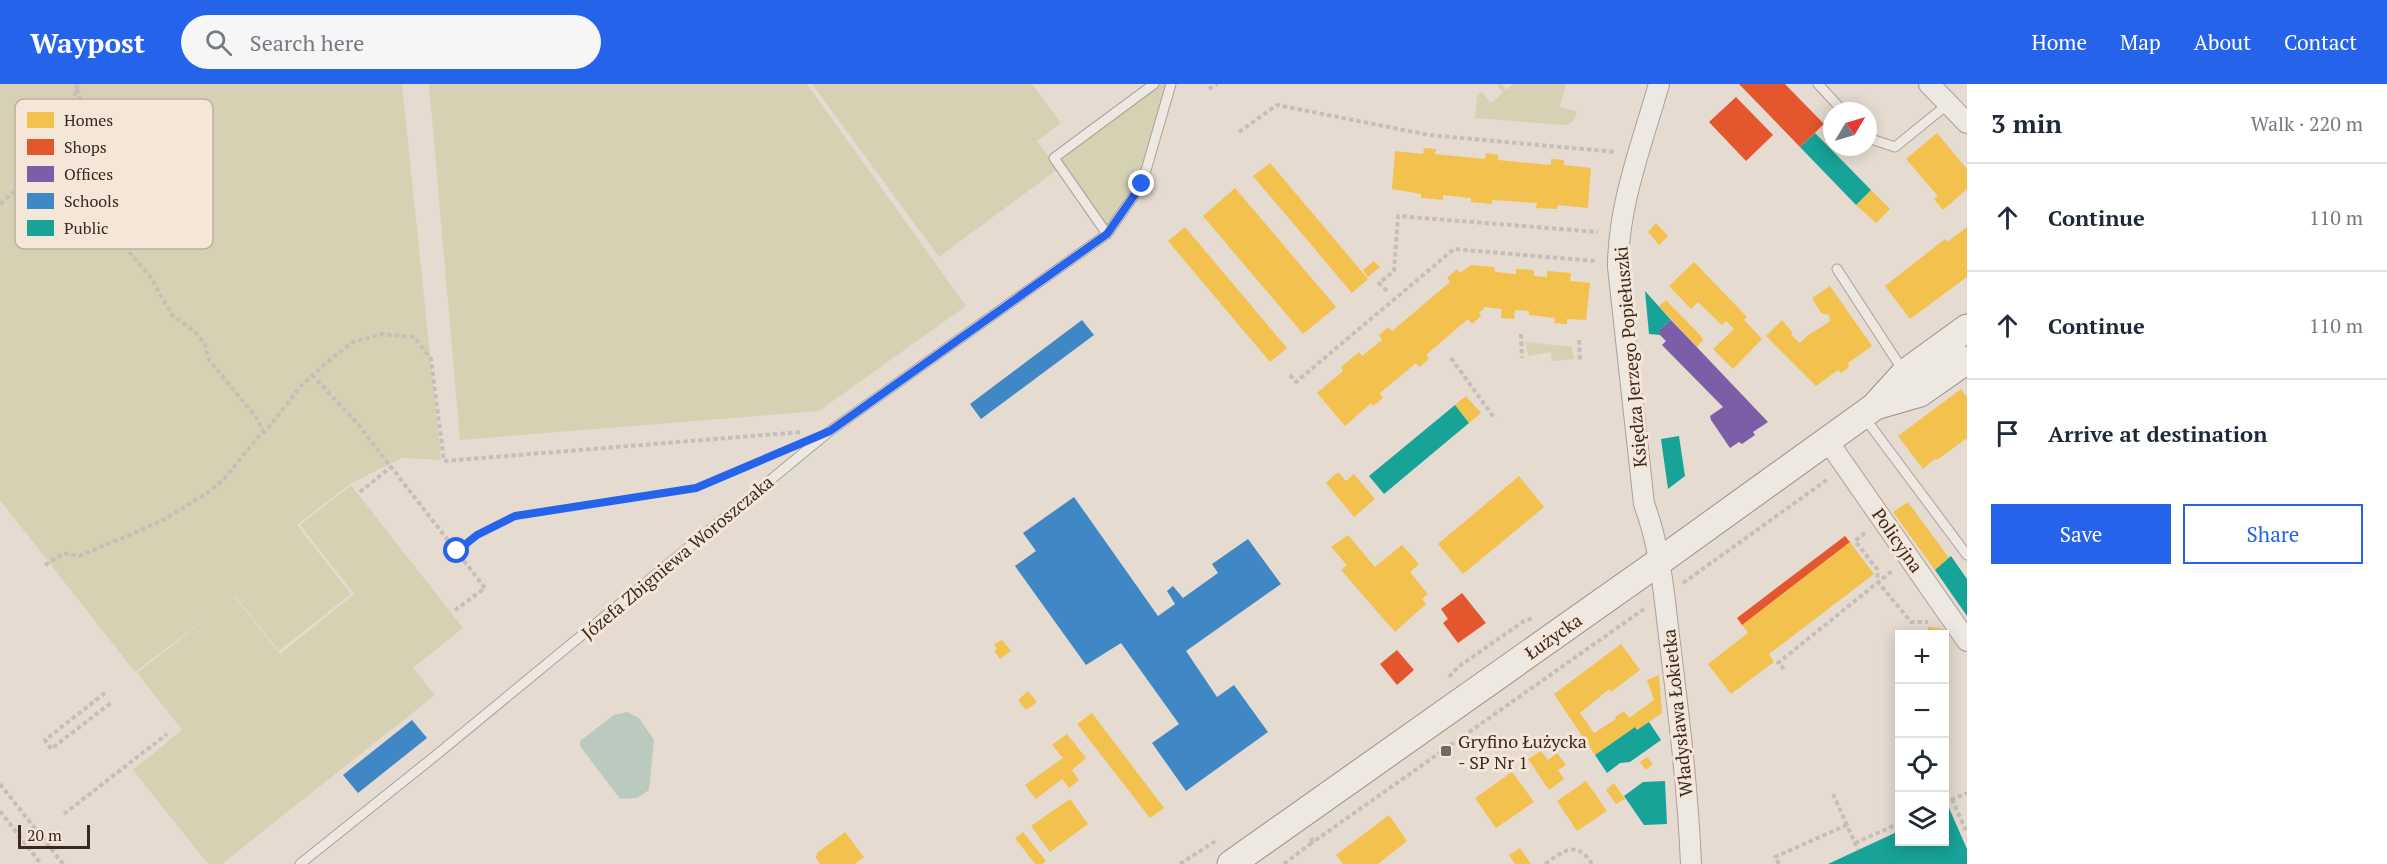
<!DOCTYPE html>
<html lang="en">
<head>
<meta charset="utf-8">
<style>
  :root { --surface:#fff; --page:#f6f6f7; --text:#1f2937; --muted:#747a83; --line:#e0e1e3; --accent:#2563eb }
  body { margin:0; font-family:"PT Serif",serif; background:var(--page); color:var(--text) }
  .controls { position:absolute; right:18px; bottom:18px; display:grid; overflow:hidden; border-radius:0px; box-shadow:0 3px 15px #0003 }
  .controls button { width:54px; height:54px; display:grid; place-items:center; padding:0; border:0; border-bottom:2px solid var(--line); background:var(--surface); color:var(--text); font:30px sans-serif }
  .compass { position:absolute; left:1823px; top:18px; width:54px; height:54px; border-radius:50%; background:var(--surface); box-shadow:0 3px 15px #0003; rotate:52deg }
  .scale { position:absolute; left:18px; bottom:15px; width:72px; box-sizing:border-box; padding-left:6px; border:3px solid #3a2821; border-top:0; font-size:16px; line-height:21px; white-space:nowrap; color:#3a2821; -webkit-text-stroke:4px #f5e7d8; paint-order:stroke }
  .stop { position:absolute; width:18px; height:18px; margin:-14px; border:4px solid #2563eb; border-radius:50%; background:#fff }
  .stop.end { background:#2563eb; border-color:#fff; box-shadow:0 2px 6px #0008 }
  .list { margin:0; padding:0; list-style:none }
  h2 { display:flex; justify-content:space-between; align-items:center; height:78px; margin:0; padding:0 24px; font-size:26px }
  h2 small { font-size:20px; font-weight:400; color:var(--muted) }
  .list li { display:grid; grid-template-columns:39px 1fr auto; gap:18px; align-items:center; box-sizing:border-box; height:108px; padding:0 24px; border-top:2px solid var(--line) }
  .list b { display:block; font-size:22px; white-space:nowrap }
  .list em { font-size:20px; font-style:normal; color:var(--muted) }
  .actions { display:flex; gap:12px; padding:18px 24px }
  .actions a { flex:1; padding:14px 0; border:2px solid var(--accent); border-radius:0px; text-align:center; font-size:21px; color:var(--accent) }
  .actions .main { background:var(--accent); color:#fff }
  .icon { flex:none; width:33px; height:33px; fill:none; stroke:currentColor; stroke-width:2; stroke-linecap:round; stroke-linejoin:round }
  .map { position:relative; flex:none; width:1967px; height:780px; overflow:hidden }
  header { display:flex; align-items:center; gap:36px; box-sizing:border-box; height:84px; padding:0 30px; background:var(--accent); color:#fff }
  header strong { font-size:28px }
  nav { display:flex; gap:33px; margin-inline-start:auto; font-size:21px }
  .search { width:420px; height:54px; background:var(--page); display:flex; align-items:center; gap:15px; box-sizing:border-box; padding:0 21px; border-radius:33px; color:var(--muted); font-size:22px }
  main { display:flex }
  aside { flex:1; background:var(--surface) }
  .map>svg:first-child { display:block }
</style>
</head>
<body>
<header>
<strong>Waypost</strong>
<div class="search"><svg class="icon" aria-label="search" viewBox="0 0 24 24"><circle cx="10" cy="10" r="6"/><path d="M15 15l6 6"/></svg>Search here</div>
<nav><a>Home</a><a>Map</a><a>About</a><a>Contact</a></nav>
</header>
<main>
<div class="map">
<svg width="1967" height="780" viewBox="0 0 1967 780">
  <rect width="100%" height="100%" fill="#e5dbd0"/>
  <path fill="#d7d1b3" d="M0 0H402L441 376 402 374 350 400 297 441 351 510 279 567 235 512H234L280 570 354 510 300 441 351 401 463 544 413 584 435 611 222 780H208L133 686 182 646 137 589 217 526 135 588 0 416Z
    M429 0H807L966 222 819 327 460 356Z
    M812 0H1032L1061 39 1037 57 1058 85 939 173Z
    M1154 0H1171L1142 100 1107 150 1054 74Z
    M1497 0H1502L1506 6 1514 0H1566L1560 23 1577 27C1575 36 1573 40 1563 41L1475 34 1477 12 1482 8 1491 19 1503 9Z
    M1526 258 1572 263 1574 275 1552 277 1551 268 1528 272Z"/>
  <path fill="#bbcabe" d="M627 628 639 634 654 656 649 706 637 714 620 715 580 662V657L614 631Z"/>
  <path fill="#f2c14e" d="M1937 49 1967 85V105L1943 126 1934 115 1938 112 1906 75Z
    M1424 64 1436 65 1435 70 1485 75 1486 69 1498 71V76L1551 81V75L1564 76V81L1591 84 1588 124 1558 121 1557 125 1536 124 1537 119 1492 116V120L1471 118V114L1443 111V116L1421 114V110L1392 105 1395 67 1423 70Z
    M1270 79 1368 195 1352 209 1253 92Z
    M1235 104 1336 223 1303 250 1203 132Z
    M1871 106 1890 125 1876 139 1856 121Z
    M1656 139 1668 152 1659 161 1648 148Z
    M1185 143 1287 264 1270 278 1168 157Z
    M1967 143V193L1910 235 1885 202 1945 155 1947 158Z
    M1374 177 1380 183 1368 193 1363 186Z
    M1694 178 1747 233 1744 236 1762 255 1733 285 1713 265 1734 245 1726 237 1722 241 1698 218 1691 225 1669 202Z
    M1471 181 1494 183 1495 188 1516 190V185L1534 186V192L1547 193V187L1571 189 1570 197 1590 199 1586 236 1567 235V240L1554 239 1555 234 1529 231V227L1515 226 1514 235 1501 234 1502 225 1485 223 1479 229 1481 232 1472 240 1468 235 1426 271 1429 275 1419 283 1416 279 1380 309 1383 314 1373 322 1371 319 1345 342 1317 309 1343 287 1341 283 1359 268 1362 272 1382 256 1379 251 1388 243 1392 247 1450 198 1447 194 1457 185 1460 189Z
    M1830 202 1872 262 1848 279 1849 283 1841 289 1838 286 1816 302 1766 252 1782 236 1793 249 1791 251 1800 259 1808 251 1823 242 1830 237 1829 231 1821 229 1812 214Z
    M1666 216 1700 251 1703 256 1697 263 1659 222Z
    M1961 305 1967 313V354L1937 376 1936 374 1923 385 1898 352Z
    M1466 312 1481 329 1469 339 1455 321Z
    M1338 388 1346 397 1354 390 1375 415 1354 433 1326 399Z
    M1519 392 1544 423 1463 490 1438 460Z
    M1908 418 1949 474 1935 486 1893 428Z
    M1348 451 1375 483 1402 461 1419 480 1410 488 1428 510 1422 515 1426 520 1395 548 1341 486 1347 481 1331 463Z
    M1850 458 1874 490 1769 570 1774 578 1731 610 1708 580 1748 549 1742 541Z
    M1928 543 1944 545 1943 550H1927Z
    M1002 556 1011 567 1000 575 994 567 997 565 994 560Z
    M1621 560 1640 586 1611 608 1609 605 1580 629 1594 649 1616 635 1615 633 1624 627 1629 634 1654 616 1647 596 1659 591 1662 629 1637 646 1635 643 1595 671 1554 610Z
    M1028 607 1037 618 1026 626 1018 616Z
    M1092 629 1164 724 1150 734 1077 640Z
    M1067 650 1086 674 1072 686 1079 696 1069 704 1062 695 1036 715 1025 701 1063 674 1052 661Z
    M1541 667 1548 676 1557 669 1566 681 1558 686 1564 695 1549 706 1528 675Z
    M1647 673 1653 680 1646 686 1640 678Z
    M1512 688 1534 718 1496 744 1475 714Z
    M1586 697 1607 727 1577 747 1557 717Z
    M1614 699 1625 715 1616 720 1606 706Z
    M1070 715 1088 740 1050 768 1031 742Z
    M1389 731 1407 757 1378 780H1343L1336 771Z
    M845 748 864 773 855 780H820L816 774 817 769Z
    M1023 748 1046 777 1042 780H1035L1015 754Z
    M1520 764 1531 780H1515L1509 771Z"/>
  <path fill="#e4572e" d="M1739 0H1785L1824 40 1800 63Z
    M1736 13 1773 51 1746 77 1709 38Z
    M1845 452 1850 458 1742 541 1737 534Z
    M1462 509 1486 539 1458 559 1443 539 1448 535 1441 525Z
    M1397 566 1414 586 1397 601 1380 580Z"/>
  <path fill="#7b5ea7" d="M1671 236 1768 338 1753 348 1755 351 1742 360 1739 358 1730 364 1711 336 1710 332 1723 323 1662 261 1666 257 1660 251V245Z"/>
  <path fill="#3f88c5" d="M1082 236 1094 251 981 335 970 320Z
    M1074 413 1158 532 1175 520 1167 507 1173 502 1183 514 1218 489 1212 480 1248 455 1281 500 1186 567 1217 613 1234 601 1268 648 1186 707 1152 659 1179 640 1121 559 1086 581 1015 482 1036 467 1023 449Z
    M412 636 427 654 358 709 343 691Z"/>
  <path fill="#17a398" d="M1815 49 1871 106 1856 121 1800 63Z
    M1645 207 1671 236 1660 245V251L1649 250Z
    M1455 321 1469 339 1384 410 1369 392Z
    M1679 352 1685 392 1668 405 1661 355Z
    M1951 472 1967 495V532L1935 486Z
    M1649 638 1661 656 1630 678 1620 679 1607 689 1595 671 1635 643 1637 646Z
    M1665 697 1667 740 1644 741 1624 712 1643 698Z
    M1949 724 1967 765V780H1828L1899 747V758H1944V726Z"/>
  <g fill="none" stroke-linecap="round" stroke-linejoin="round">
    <g stroke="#aba199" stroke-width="11">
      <path id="lane" d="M1818 0 1843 27
        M1868 54 1895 63 1948 20
        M1107 150 1054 74 1154 0
        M1837 185 1904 288
        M1864 333 1967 471
        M300 780 435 672 830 347 1107 150 1142 100 1171 0"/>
    </g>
    <g stroke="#aba199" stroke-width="22">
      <path id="street" d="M1659 0C1642 60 1618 121 1618 183L1644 420C1661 465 1664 512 1670 560 1679 633 1688 707 1691 780
        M1929 0 1967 39
        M1827 356 1967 557"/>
    </g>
    <g stroke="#9a9089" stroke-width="29">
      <path id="secondary" d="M1875 322 1920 309 1967 276
        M1231 780 1660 477 1874 323 1905 289 1967 244"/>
    </g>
    <path stroke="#c6bfb9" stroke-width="4" stroke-dasharray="4.5 3" stroke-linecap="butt" d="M77 5 92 55 95 82 106 127 129 168 149 191 172 231 193 246 205 260 209 276 256 333 264 349
      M1209 5 1217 0
      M1239 48 1277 21 1429 51 1616 68
      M0 120 49 77 77 5 76 0
      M1387 207 1379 199 1394 187 1398 132 1598 148
      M1521 250 1522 274
      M1579 256 1580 277
      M1451 274 1495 335
      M312 291 357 339 485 504 454 527
      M1290 291 1296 298 1454 165 1595 177
      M360 408 391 383
      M1865 449 1855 457 1877 485 1878 498 1911 538H1928
      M457 467 477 451 515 432 696 404 771 372
      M45 481 64 469 79 472 139 447 165 435 210 407 225 394 259 352 264 349 302 301 326 279 353 258 382 250 414 253 431 275 444 377 802 348
      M1683 499 1828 395
      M1784 585 1778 579 1892 487
      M1449 593 1458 583 1524 537 1533 534
      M105 609 45 656 51 665 112 618
      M0 700 63 780
      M1833 710 1858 766
      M1952 715 1967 749
      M1944 719 1967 709
      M0 727 41 780
      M64 730 167 650
      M1311 754 1313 758 1644 525
      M1855 759 1900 739
      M1180 780 1217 756
      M1284 780 1313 758
      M1545 780C1564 767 1576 755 1592 780
      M1779 780 1775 773 1847 741"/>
    <use href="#lane" stroke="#eee8e2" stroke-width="9"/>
    <use href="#street" stroke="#eee8e2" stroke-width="20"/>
    <use href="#secondary" stroke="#eee8e2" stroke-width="27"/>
  </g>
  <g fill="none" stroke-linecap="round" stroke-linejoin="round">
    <path stroke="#2563eb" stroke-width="8" d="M457 467 477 451 515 432 696 404 830 347 1107 150 1142 100"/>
  </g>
  <rect fill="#76675e" stroke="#f5e7d8" stroke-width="2" x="1440" y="661" width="12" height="12" rx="3"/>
  <g text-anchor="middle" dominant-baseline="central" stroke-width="6" stroke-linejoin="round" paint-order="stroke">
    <g font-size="18" fill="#3a2821" stroke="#f5e7d8">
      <text transform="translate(1630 273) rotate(-95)">Księdza Jerzego Popiełuszki</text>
      <text transform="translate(1898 456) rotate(55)">Policyjna</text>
      <text transform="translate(677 473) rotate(-40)">Józefa Zbigniewa Woroszczaka</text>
      <text transform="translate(1553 552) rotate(-35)">Łużycka</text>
      <text transform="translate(1677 629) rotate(-96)">Władysława Łokietka</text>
    </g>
    <g font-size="18" fill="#3a2821" stroke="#f5e7d8" text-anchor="start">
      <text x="1458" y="657">Gryfino Łużycka<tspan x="1458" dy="21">- SP Nr 1</tspan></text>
    </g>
  </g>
  <rect x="15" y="15" width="198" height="150" rx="9" fill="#f5e7d8" stroke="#bdaea1" stroke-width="1.5"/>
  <rect x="27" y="28" width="27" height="16" fill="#f2c14e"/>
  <rect x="27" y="55" width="27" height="16" fill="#e4572e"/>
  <rect x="27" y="82" width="27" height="16" fill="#7b5ea7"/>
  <rect x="27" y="109" width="27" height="16" fill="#3f88c5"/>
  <rect x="27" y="136" width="27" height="16" fill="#17a398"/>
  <g font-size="16" fill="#3a2821">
    <text x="64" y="42">Homes</text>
    <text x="64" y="69">Shops</text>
    <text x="64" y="96">Offices</text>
    <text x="64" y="123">Schools</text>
    <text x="64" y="150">Public</text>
  </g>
</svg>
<div class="controls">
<button>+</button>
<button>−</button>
<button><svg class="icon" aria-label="locate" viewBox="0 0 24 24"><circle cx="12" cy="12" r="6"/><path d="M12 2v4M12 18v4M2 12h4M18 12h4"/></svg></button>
<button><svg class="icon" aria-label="layers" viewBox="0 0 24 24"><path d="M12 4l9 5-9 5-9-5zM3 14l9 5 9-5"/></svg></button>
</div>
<svg class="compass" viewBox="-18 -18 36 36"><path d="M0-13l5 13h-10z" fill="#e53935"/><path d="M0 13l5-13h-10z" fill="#747a83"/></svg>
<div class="scale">20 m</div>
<div class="stop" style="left:457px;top:467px"></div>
<div class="stop end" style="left:1142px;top:100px"></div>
</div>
<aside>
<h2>3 min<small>Walk · 220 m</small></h2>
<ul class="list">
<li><svg class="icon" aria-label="ahead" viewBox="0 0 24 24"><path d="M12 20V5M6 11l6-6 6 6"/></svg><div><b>Continue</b></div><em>110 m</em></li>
<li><svg class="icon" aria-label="ahead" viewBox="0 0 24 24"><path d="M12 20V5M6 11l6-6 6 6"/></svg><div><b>Continue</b></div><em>110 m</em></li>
<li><svg class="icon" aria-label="arrive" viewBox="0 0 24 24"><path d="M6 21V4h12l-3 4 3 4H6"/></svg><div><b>Arrive at destination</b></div></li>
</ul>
<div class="actions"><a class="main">Save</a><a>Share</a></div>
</aside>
</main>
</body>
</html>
